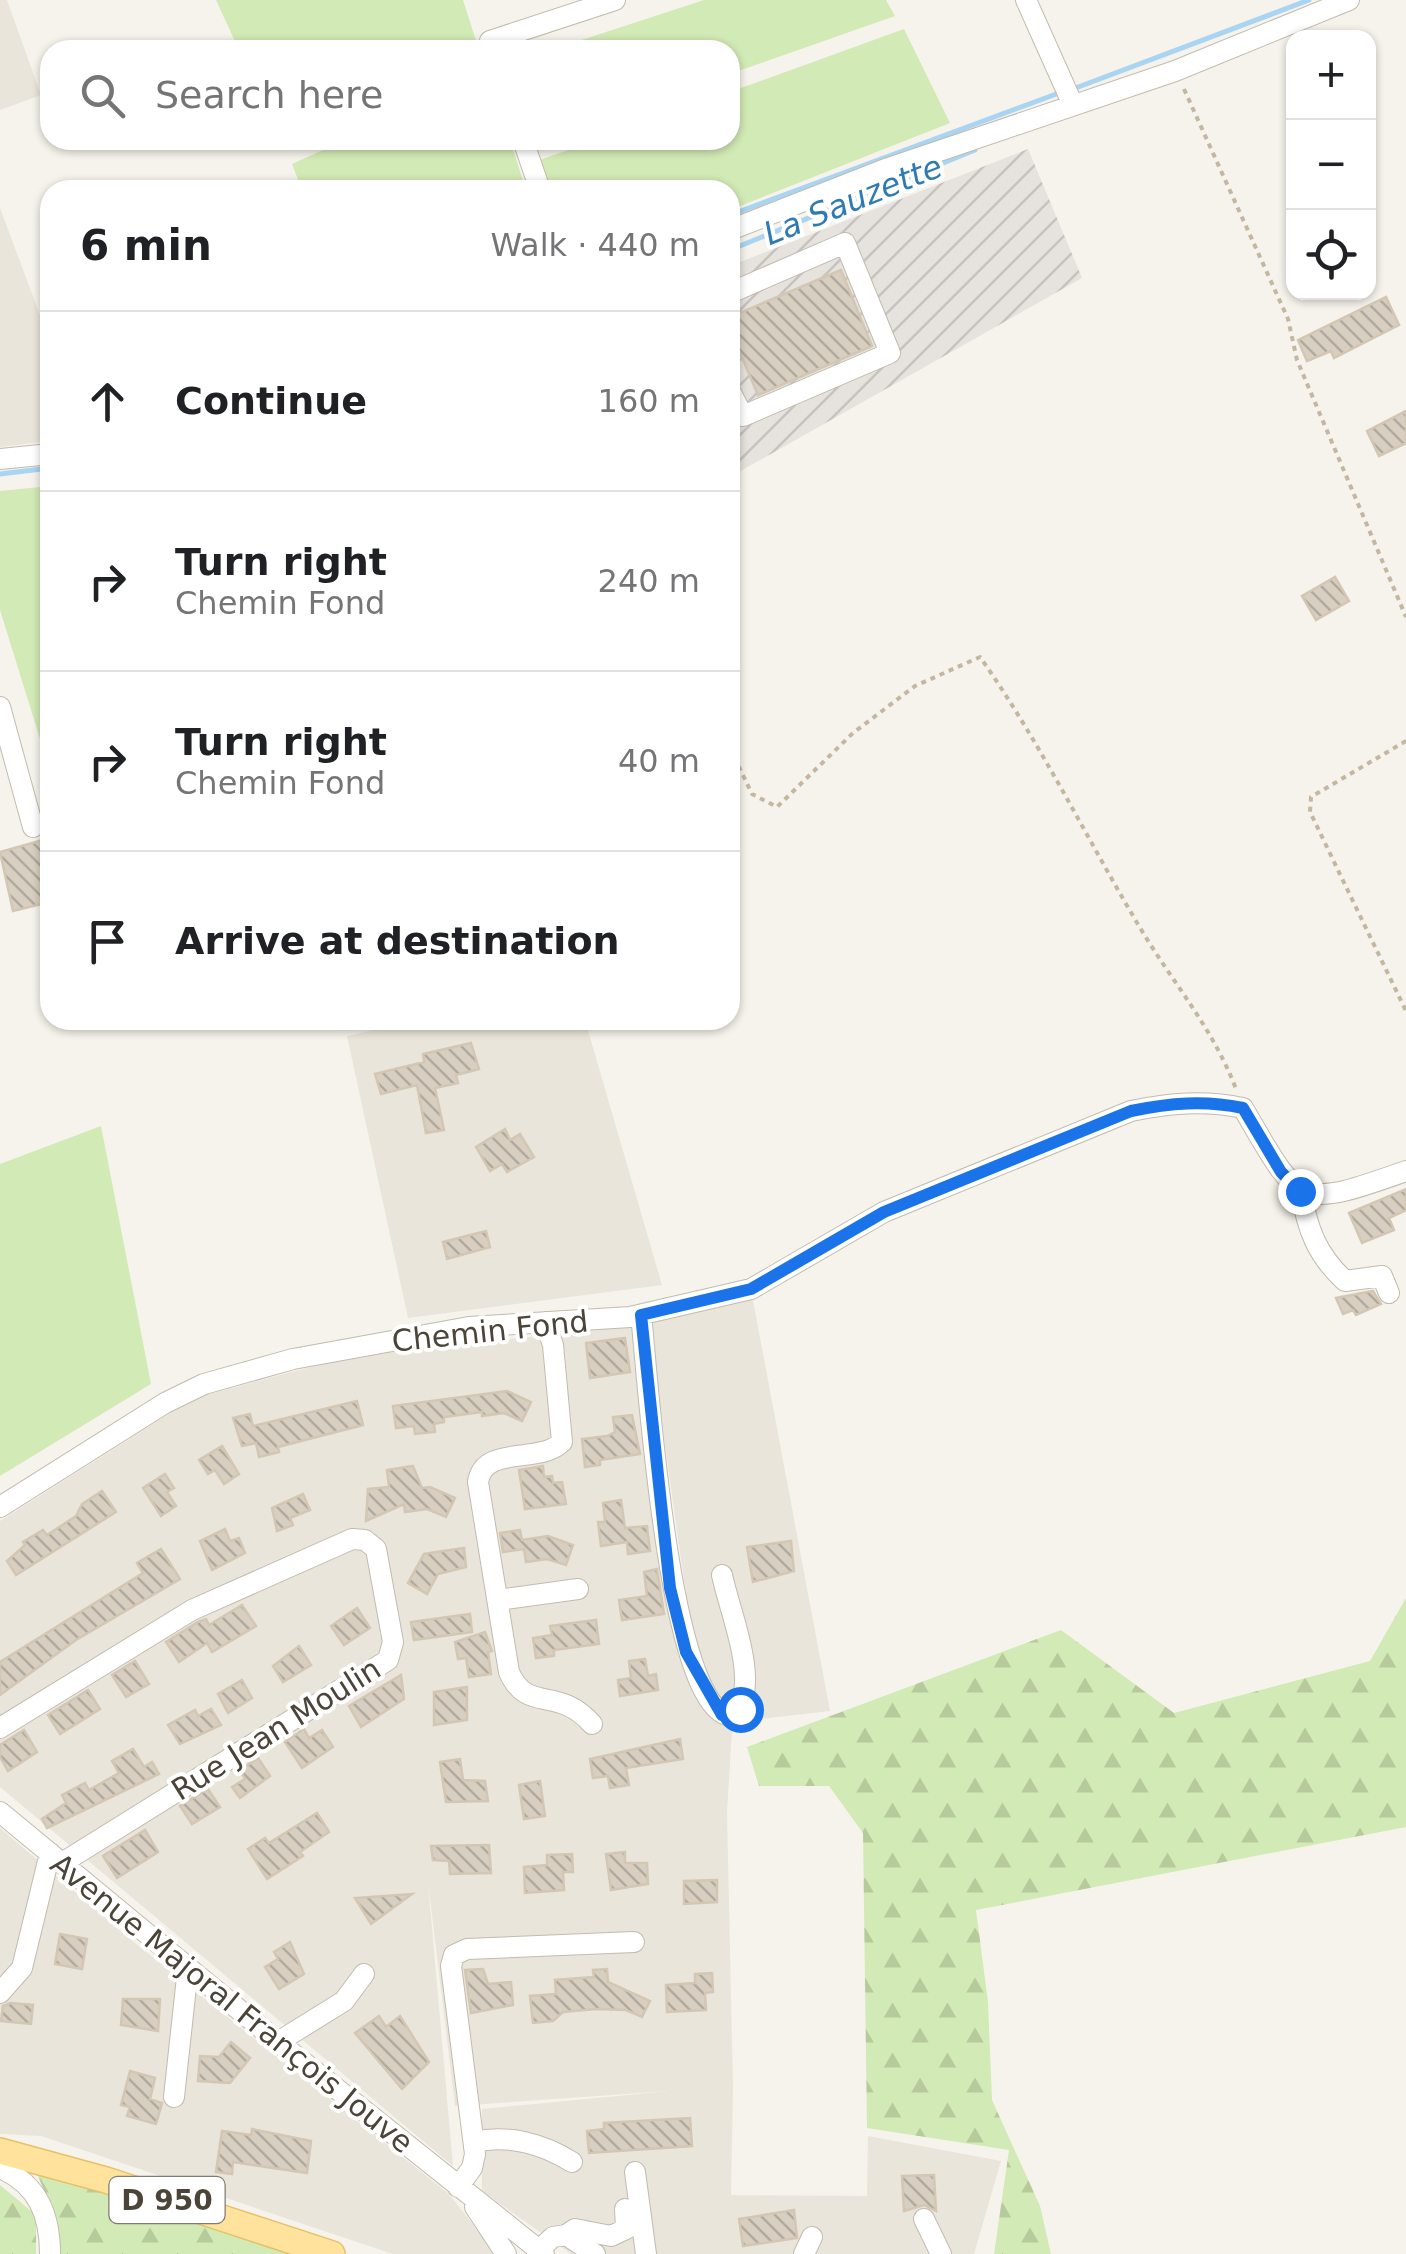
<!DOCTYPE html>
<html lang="en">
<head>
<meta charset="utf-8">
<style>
  :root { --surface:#fff; --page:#f2f2f2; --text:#202124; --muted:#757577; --line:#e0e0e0 }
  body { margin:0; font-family:"DejaVu Sans",sans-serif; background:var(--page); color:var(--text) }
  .controls { position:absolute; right:30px; top:30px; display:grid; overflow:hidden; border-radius:20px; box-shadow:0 2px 8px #0004 }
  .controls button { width:90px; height:90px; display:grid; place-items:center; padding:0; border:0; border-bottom:2px solid var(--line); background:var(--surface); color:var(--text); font:50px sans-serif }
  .stop { position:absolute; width:30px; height:30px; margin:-22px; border:8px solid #1a73e8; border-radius:50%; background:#fff }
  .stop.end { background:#1a73e8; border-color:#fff; box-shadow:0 2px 10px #0008 }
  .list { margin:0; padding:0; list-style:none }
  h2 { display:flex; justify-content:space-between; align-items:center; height:130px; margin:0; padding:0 40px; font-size:42px }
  h2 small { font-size:32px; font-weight:400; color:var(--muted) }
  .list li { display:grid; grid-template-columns:65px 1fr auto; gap:30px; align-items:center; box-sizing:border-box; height:180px; padding:0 40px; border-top:2px solid var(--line) }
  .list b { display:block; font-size:38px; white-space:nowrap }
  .list p { margin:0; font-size:32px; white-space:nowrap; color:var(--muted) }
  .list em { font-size:32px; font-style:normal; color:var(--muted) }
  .icon { flex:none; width:55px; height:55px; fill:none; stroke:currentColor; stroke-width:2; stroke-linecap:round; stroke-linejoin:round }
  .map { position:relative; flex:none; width:1406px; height:2254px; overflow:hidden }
  .search { position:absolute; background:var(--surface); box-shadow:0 2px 8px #0004; left:40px; top:40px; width:700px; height:110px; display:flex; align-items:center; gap:25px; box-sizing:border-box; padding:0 35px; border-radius:30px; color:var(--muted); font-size:38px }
  .panel { position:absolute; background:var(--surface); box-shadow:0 2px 8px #0004; left:40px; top:180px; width:700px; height:850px; border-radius:30px }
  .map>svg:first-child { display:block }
</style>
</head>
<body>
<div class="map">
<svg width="1406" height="2254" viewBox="0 0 1406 2254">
  <defs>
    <pattern id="industrial-furrows" width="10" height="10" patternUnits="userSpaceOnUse" patternTransform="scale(2.5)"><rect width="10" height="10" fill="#e6e2dd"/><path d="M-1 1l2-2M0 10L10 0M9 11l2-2" fill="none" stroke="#c7c3be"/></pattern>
    <pattern id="forest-firs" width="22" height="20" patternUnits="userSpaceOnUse" patternTransform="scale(2.5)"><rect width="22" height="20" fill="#d2eab5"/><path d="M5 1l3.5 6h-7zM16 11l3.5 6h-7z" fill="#b6ca9c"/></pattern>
    <pattern id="building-back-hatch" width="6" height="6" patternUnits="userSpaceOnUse" patternTransform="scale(2.5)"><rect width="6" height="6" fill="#d8cfc1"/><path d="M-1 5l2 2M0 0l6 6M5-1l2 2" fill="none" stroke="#b1aa9e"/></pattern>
  </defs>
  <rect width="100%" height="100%" fill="#f6f3ec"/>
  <path fill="#eae5da" d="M0 0H7L41 95 0 110Z
    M0 208 50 342V441L0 447Z
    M418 1020H585L662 1285 408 1318 347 1036Z
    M752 1295 830 1711 733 1722 694 1652 648 1324Z
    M632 1326 670 1613 681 1660 706 1712 732 1730 727 1813 733 2086 731 2195 867 2196 868 2136 1001 2161 974 2254H571L482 2191V2109L669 2091 455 2106 428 1882 453 2166 0 1787V1521L194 1398 371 1351 530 1337 559 1329Z
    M0 1828 130 1939 449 2194 496 2254H393L41 2136 0 2134Z"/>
  <path fill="url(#industrial-furrows)" d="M1028 149 1082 278 730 477V266Z"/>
  <path fill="#d2eab5" d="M216 0H463L479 50H239Z
    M704 0H886L895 16 730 74V50H551Z
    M904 29 950 123 730 210V190H546L537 161 596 140H730V92Z
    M345 140H510L526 190H302L292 164Z
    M50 486V771L0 610V491Z
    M101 1126 151 1384 0 1476V1164Z"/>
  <path fill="url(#forest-firs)" d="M1406 1598V1827L976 1910 988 2002 992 2100 1040 2206 1051 2254H994L1009 2150 867 2128 863 1833 829 1786H759L747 1747 1061 1630 1174 1713 1370 1661Z
    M36 2172 51 2174 299 2254H56L54 2212Z
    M0 2185 36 2215V2254H0Z"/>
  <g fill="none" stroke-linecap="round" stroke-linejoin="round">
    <path stroke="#a9d4f2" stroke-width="5" d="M1073 89 1309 0
      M730 215 1059 93
      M730 250 975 150
      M0 474 50 468"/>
  </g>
  <path fill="url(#building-back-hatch)" stroke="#d3c7b4" stroke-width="2.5" d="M841 270 872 346 758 395 730 329V317Z
    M1386 297 1399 325 1334 358 1331 351 1307 361 1298 340Z
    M1406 411V443L1379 456 1367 431Z
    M1335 577 1349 601 1316 620 1302 596Z
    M50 838V902L13 911 0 852Z
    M471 1043 479 1069 456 1075 458 1083 435 1088 444 1130 426 1133 417 1085 381 1094 375 1074 424 1062 423 1054Z
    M505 1129 510 1140 520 1134 534 1157 507 1172 502 1164 490 1171 476 1147Z
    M1406 1189V1210L1389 1218 1394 1230 1362 1243 1349 1213Z
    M486 1231 490 1247 447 1259 443 1242Z
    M1373 1291 1381 1304 1356 1315 1353 1310 1343 1314 1336 1298Z
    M625 1338 630 1372 590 1378 586 1343Z
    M507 1391 531 1402 522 1421 504 1413 482 1416V1412L444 1417V1422L434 1424 435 1432 415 1434 414 1426 396 1428 393 1406Z
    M357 1401 363 1425 278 1447 279 1452 259 1457 256 1443 242 1446 233 1418 250 1414 253 1426Z
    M632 1415 640 1454 600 1460V1465L585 1467 582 1439 607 1436 615 1432 613 1417Z
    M222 1446 239 1474 224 1484 215 1470 208 1474 199 1460Z
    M413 1466 422 1488 430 1487 455 1498 446 1517 427 1509 405 1512 404 1504 366 1521 368 1489 389 1487 387 1470Z
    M543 1466 544 1477 552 1476 553 1483 562 1482 566 1504 525 1509 519 1470Z
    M165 1474 174 1488 167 1492 176 1506 161 1516 143 1488Z
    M102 1491 116 1512 16 1575 7 1561 25 1545 23 1542 43 1530 47 1535 76 1516 82 1504Z
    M303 1494 310 1510 290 1518 293 1525 277 1531 272 1508Z
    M621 1500 625 1528 647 1526 650 1551 628 1554 627 1542 601 1546 598 1522H605L603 1503Z
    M225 1529 230 1541 239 1538 245 1553 212 1570 200 1541Z
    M520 1530 522 1540 548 1536 573 1545 566 1565 547 1559 526 1562 524 1549 503 1552 500 1533Z
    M791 1541 794 1571 753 1582 747 1547Z
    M464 1548 466 1567 438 1574 427 1594 408 1583 424 1554Z
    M161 1549 180 1579 76 1640 0 1695V1662L143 1573 137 1563Z
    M657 1569 664 1614 622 1620 619 1600 647 1596 644 1572Z
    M242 1605 256 1626 212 1652 207 1643 179 1662 166 1642 198 1622 206 1619 209 1625Z
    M357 1608 370 1628 344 1645 331 1626Z
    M470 1614 472 1632 414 1640 411 1622Z
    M596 1620 599 1644 554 1650V1656L536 1658 533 1638 552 1635 550 1626Z
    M485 1632 492 1651 488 1652 491 1674 469 1677 466 1658 458 1659 455 1642Z
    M299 1646 311 1665 283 1682 273 1666Z
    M645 1659 648 1676 656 1674 658 1690 620 1696 618 1680 631 1678 629 1661Z
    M135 1661 149 1684 126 1697 112 1675Z
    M401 1675 404 1699 361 1727 349 1706Z
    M242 1680 252 1698 228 1713 218 1694Z
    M467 1687V1720L434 1725V1692Z
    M88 1690 100 1709 60 1734 48 1715Z
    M211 1709 221 1725 180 1744 168 1725 195 1710 198 1716Z
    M304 1729 309 1738 322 1730 333 1747 302 1768 285 1742Z
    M24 1730 37 1752 8 1771 0 1757V1745Z
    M680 1739 683 1759 626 1768 629 1785 610 1788 608 1776 593 1778 590 1759Z
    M133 1749 144 1767 152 1762 159 1774 47 1828 42 1819 66 1803 62 1795 85 1783 89 1790 119 1773 112 1761Z
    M258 1758 270 1776 240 1798 232 1787 245 1779 240 1770Z
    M460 1759 463 1780 485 1781 488 1801 446 1802 440 1762Z
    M540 1781 545 1816 524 1819 519 1785Z
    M208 1789 220 1807 192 1824 180 1806Z
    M317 1813 329 1832 300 1852 303 1856 267 1879 248 1849 265 1838 269 1843Z
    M145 1830 158 1852 117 1878 103 1856Z
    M489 1845 491 1873 450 1874 449 1861 433 1860 431 1846Z
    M625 1852V1863H647L648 1884 611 1890 606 1854Z
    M572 1854 573 1872H563L564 1890 525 1893 524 1867 547 1865V1855Z
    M717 1880V1902L684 1904V1881Z
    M412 1894 371 1924 355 1898Z
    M60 1934 87 1939 82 1969 55 1964Z
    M290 1942 304 1974 279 1989 265 1967 278 1959 274 1952Z
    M483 1969 488 1984 511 1982 513 2005 471 2013 465 1970Z
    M607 1969 608 1982 650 2001 642 2017 626 2010 596 2009 563 2012 553 2021 533 2023 530 1996 556 1994 555 1980 594 1977 593 1970Z
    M712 1973 713 1992 705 1993 706 2010 667 2012 666 1985 695 1983V1974Z
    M123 1999H160L158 2031 121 2025Z
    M10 2003 33 2005 31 2024 1 2021 3 2006Z
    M379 2016 386 2027 400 2016 429 2062 402 2089 355 2033Z
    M231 2042 250 2058 230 2083 198 2081 200 2056 219 2057Z
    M130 2071 155 2078 150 2099 162 2103 156 2124 127 2116 130 2107 121 2105Z
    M690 2118 692 2146 589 2153 587 2131 604 2129V2123Z
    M252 2129 311 2141 307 2173 233 2162 232 2174 216 2172 222 2131 251 2135Z
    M934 2175 936 2211 924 2205 904 2211 902 2176Z
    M794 2210 797 2238 743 2246 739 2219Z"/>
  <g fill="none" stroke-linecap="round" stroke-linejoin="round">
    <g stroke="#c2bbae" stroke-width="22">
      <path id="minor" d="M1026 0 1073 105
        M493 50 490 41 615 0
        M523 140 540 190
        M730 230 883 170 1175 71 1349 0
        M730 293 845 243 890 353 743 416 730 391
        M0 459 50 454
        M0 707 33 827
        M1301 1191C1307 1229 1317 1255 1345 1281L1382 1276 1389 1293
        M641 1315C647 1364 669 1734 737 1715 759 1677 730 1614 722 1575
        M545 1322 553 1345 562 1442C539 1465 484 1444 478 1482L509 1672C527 1714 558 1685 592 1724
        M0 1507 165 1403 204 1384 293 1359 469 1327 630 1317 751 1289 884 1212 1131 1111C1170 1103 1204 1100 1243 1108 1300 1206 1296 1210 1406 1171
        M498 1600 578 1589
        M0 1728 192 1610 352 1539 365 1540 376 1549 393 1642 388 1660 62 1863
        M0 1812 278 2042 544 2254
        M0 1993 22 1968 50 1853
        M278 2042 344 2001 364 1974
        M174 2097 188 1968
        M474 2142C508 2134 543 2144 572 2162
        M0 2168C38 2184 50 2215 50 2254
        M635 2172 646 2254
        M458 2187 472 2168 475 2154 451 1966 454 1955 467 1949 634 1942
        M475 2207 506 2254
        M924 2219 941 2254
        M566 2235 575 2229 611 2236 626 2229 625 2209
        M539 2250 553 2237 566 2235 595 2254
        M804 2254 812 2237"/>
    </g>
    <g stroke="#e6c16a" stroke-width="28">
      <path id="major" d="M0 2151 106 2180 332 2254"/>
    </g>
    <path stroke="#c4b79f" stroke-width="4" stroke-dasharray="5 5" stroke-linecap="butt" d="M1184 89 1288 319 1297 360 1406 617
      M1406 741 1311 797 1310 812 1406 1011
      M730 748 752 794 777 807 853 733 915 686 980 657C1040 742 1086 837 1139 926 1172 982 1213 1028 1236 1089"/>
    <use href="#minor" stroke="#fff" stroke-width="20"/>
    <use href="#major" stroke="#ffe39c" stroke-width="25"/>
  </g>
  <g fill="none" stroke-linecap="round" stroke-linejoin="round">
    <path stroke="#1a73e8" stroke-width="12" d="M740 1709 737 1715H722L686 1652 670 1588 641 1315 751 1289 884 1212 1131 1111C1170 1103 1204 1100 1243 1108L1281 1172 1300 1191"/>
  </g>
  <g text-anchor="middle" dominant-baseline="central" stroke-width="8" stroke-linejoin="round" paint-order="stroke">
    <rect fill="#fff" stroke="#817c74" stroke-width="2.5" x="109.5" y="2177" width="115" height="46" rx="8"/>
    <g font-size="28" font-weight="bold" fill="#4b4439">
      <text x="167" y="2200">D 950</text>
    </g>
    <g font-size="30" fill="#4b4439" stroke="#fff">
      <text transform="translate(490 1331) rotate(-6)">Chemin Fond</text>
      <text transform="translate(276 1729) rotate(-32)">Rue Jean Moulin</text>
      <text transform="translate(232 2003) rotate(39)">Avenue Majoral François Jouve</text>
    </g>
    <g font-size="32" font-style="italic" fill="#2e7ab2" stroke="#fff">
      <text transform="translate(853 200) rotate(-22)">La Sauzette</text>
    </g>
  </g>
</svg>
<div class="controls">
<button>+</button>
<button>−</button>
<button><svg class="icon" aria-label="locate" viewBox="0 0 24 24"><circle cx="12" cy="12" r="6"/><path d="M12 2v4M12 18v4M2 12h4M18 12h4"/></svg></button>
</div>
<div class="stop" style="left:740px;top:1709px"></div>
<div class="stop end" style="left:1300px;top:1191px"></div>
<div class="search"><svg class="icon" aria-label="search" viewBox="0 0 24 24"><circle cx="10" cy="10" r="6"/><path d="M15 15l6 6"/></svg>Search here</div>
<section class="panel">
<h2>6 min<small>Walk · 440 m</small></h2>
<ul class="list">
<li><svg class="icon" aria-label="ahead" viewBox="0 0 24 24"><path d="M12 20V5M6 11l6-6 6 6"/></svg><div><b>Continue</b></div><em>160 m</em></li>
<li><svg class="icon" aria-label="right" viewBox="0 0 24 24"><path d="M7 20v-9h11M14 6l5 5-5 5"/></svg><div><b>Turn right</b><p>Chemin Fond</p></div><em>240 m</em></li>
<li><svg class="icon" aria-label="right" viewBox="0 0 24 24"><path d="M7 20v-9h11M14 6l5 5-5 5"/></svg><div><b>Turn right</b><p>Chemin Fond</p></div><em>40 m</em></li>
<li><svg class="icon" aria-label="arrive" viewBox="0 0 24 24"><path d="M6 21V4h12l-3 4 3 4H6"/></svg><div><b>Arrive at destination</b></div></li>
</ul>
</section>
</div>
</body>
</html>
